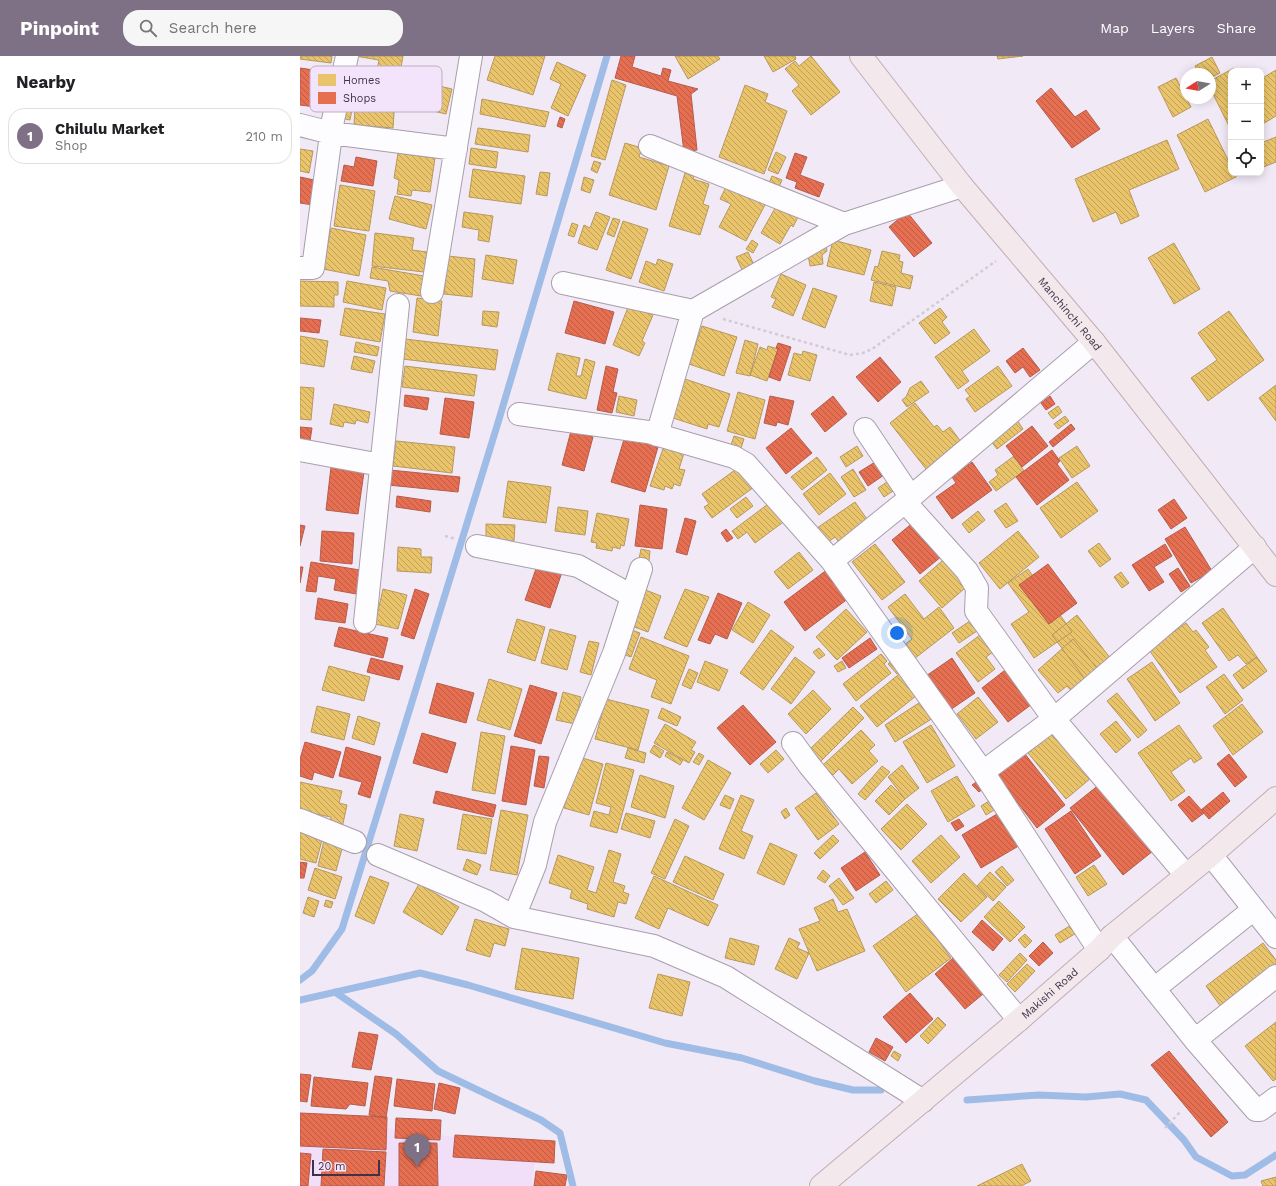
<!DOCTYPE html>
<html lang="en">
<head>
<meta charset="utf-8">
<style>
  :root { --surface:#fff; --page:#f6f6f6; --text:#202124; --muted:#757577; --line:#e0e0e0; --accent:#7f7185 }
  body { margin:0; font-family:"Work Sans",sans-serif; background:var(--page); color:var(--text) }
  .controls { position:absolute; right:12px; top:12px; display:grid; overflow:hidden; border-radius:8px; box-shadow:0 2px 10px #0003 }
  .controls button { width:36px; height:36px; display:grid; place-items:center; padding:0; border:0; border-bottom:1px solid var(--line); background:var(--surface); color:var(--text); font:20px sans-serif }
  .compass { position:absolute; left:880px; top:12px; width:36px; height:36px; border-radius:50%; background:var(--surface); box-shadow:0 2px 10px #0003; rotate:259deg }
  .scale { position:absolute; left:12px; bottom:10px; width:68px; box-sizing:border-box; padding-left:4px; border:2px solid #413148; border-top:0; font-size:11px; line-height:14px; white-space:nowrap; color:#413148; -webkit-text-stroke:3px #f4e4fb; paint-order:stroke }
  .you { position:absolute; left:597px; top:577px; width:14px; height:14px; margin:-10px; border:3px solid #fff; border-radius:50%; background:#1a73e8; box-shadow:0 0 0 6px #1a73e833 }
  .badge { display:grid; place-items:center; width:26px; height:26px; border-radius:50%; background:var(--accent); color:#fff; font-size:13px; font-weight:700 }
  .pin { position:absolute; translate:-50% -33px; filter:drop-shadow(0 1px 2px #0008) }
  .pin::after { content:''; position:absolute; top:21px; width:14px; height:12px; background:inherit; clip-path:polygon(0 0,100% 0,50% 100%) }
  .list { margin:0; padding:0; list-style:none }
  h2 { display:flex; justify-content:space-between; align-items:center; height:52px; margin:0; padding:0 16px; font-size:17px }
  h2 small { font-size:13px; font-weight:400; color:var(--muted) }
  .list li { display:grid; grid-template-columns:26px 1fr auto; gap:12px; align-items:center; box-sizing:border-box; height:56px; margin:0 8px 8px; padding:0 8px; border:1px solid var(--line); border-radius:16px }
  .list b { display:block; font-size:15px; white-space:nowrap }
  .list p { margin:0; font-size:13px; white-space:nowrap; color:var(--muted) }
  .list em { font-size:13px; font-style:normal; color:var(--muted) }
  .icon { flex:none; width:22px; height:22px; fill:none; stroke:currentColor; stroke-width:2; stroke-linecap:round; stroke-linejoin:round }
  .map { position:relative; flex:none; width:976px; height:1130px; overflow:hidden }
  header { display:flex; align-items:center; gap:24px; box-sizing:border-box; height:56px; padding:0 20px; background:var(--accent); color:#fff }
  header strong { font-size:19px }
  nav { display:flex; gap:22px; margin-inline-start:auto; font-size:14px }
  .search { width:280px; height:36px; background:var(--page); display:flex; align-items:center; gap:10px; box-sizing:border-box; padding:0 14px; border-radius:16px; color:var(--muted); font-size:15px }
  main { display:flex }
  aside { flex:1; background:var(--surface) }
  .map>svg:first-child { display:block }
</style>
</head>
<body>
<header>
<strong>Pinpoint</strong>
<div class="search"><svg class="icon" aria-label="search" viewBox="0 0 24 24"><circle cx="10" cy="10" r="6"/><path d="M15 15l6 6"/></svg>Search here</div>
<nav><a>Map</a><a>Layers</a><a>Share</a></nav>
</header>
<main>
<aside>
<h2>Nearby<small></small></h2>
<ul class="list">
<li><span class="badge">1</span><div><b>Chilulu Market</b><p>Shop</p></div><em>210 m</em></li>
</ul>
</aside>
<div class="map">
<svg width="976" height="1130" viewBox="0 0 976 1130">
  <defs>
    <pattern id="homes-back-hatch" width="6" height="6" patternUnits="userSpaceOnUse"><rect width="6" height="6" fill="#e9c46a"/><path d="M-1 5l2 2M0 0l6 6M5-1l2 2" fill="none" stroke="#bea059"/></pattern>
    <pattern id="shops-back-hatch" width="6" height="6" patternUnits="userSpaceOnUse"><rect width="6" height="6" fill="#e76f51"/><path d="M-1 5l2 2M0 0l6 6M5-1l2 2" fill="none" stroke="#bd5c45"/></pattern>
  </defs>
  <rect width="100%" height="100%" fill="#f2e9f6"/>
  <path fill="#f1dffa" d="M0 1061 236 1091 232 1130H0Z"/>
  <path fill="url(#homes-back-hatch)" stroke="#b79860" d="M0 0H32L31 7 0 3Z
    M55 0H103L99 23 76 19 79 4Z
    M195 0H245L233 39 187 24Z
    M375 0H418L420 3 388 23Z
    M464 0H495L496 3 473 16Z
    M511 0 540 36 511 59 492 35 499 29 485 13 495 5 499 10Z
    M697 0H723L698 3Z
    M912 1 920 17 910 22V18H899L895 10Z
    M257 6 286 19 268 60 251 52 261 28 250 23Z
    M934 12 936 15H931V26L929 27 931 30V69L929 70 910 32V25Z
    M976 14V60L961 69V23Z
    M876 22 891 51 873 61 858 31Z
    M113 24 152 33 146 58 107 49Z
    M312 24 326 29 305 104 291 100Z
    M91 28H96L93 72 54 69 55 51 89 53Z
    M445 29 468 38 465 46 487 55 464 118 419 101Z
    M182 43 249 56 245 71 180 58Z
    M43 52 52 54 50 64 41 62Z
    M908 63 931 110V117H935L936 121 905 136 877 79Z
    M178 72 230 79 228 96 175 88Z
    M976 81V106L961 112V87Z
    M867 84 879 113 829 134 839 160 821 168 816 156 793 166 775 123Z
    M325 87 342 92 339 101 369 110 356 154 309 139Z
    M171 92 198 96 196 112 169 108Z
    M0 93 13 95 9 117 0 115Z
    M476 96 486 101 478 118 468 114Z
    M98 97 135 102 130 136 112 134 111 140 97 138 99 124 94 122Z
    M294 105 301 107 297 117 291 114Z
    M173 113 225 120 221 148 169 141Z
    M240 116 250 117 247 140 236 138Z
    M385 117 394 120 393 123 409 128 403 148 409 150 400 179 369 170Z
    M472 120 482 124 479 131 469 127Z
    M284 121 294 124 290 137 281 134Z
    M428 127 466 147 446 185 419 171 431 148 420 143Z
    M40 129 75 135 69 175 34 170Z
    M95 140 132 149 126 173 89 163Z
    M478 147 499 159 493 171 491 169 480 188 461 177Z
    M164 156 193 160 189 186 178 184 179 174 162 171Z
    M296 156 310 161 297 194 278 187 284 169 290 172Z
    M313 162 320 164 314 181 307 178Z
    M323 165 348 173 331 223 306 214Z
    M272 167 278 169 274 181 268 179Z
    M31 172 66 179 59 220 23 213Z
    M75 177 114 182 112 194 127 196 124 216 72 210Z
    M452 184 458 188 453 197 446 193Z
    M525 184 527 195 522 199 523 208 510 210 507 193Z
    M533 184 571 194 564 219 527 210Z
    M874 187 900 233 874 248 848 202Z
    M582 195 600 199 599 205 603 206 601 217 613 220 610 233 571 224 575 210 578 211Z
    M448 196 455 211 443 216 436 201Z
    M186 199 217 204 213 228 182 223Z
    M148 200 175 203 172 241 144 238Z
    M358 203 373 208 364 235 339 226 346 205 356 209Z
    M72 211 124 220 121 240 90 235 88 225 70 222Z
    M481 218 506 229 493 260 472 251 476 243 471 241Z
    M0 225 38 226V239H34V251L0 250Z
    M47 225 86 232 82 254 43 246Z
    M574 226 596 231 592 250 570 245Z
    M513 232 537 240 525 272 502 263Z
    M117 242 142 245 138 280 113 276Z
    M329 249 353 259 342 285 345 287 339 300 313 289Z
    M45 252 85 258 80 286 40 279Z
    M640 252 647 261 642 266 650 277 635 288 619 267Z
    M183 255 199 256 197 271 182 269Z
    M929 255 964 304 908 345 891 322 917 304 898 277Z
    M402 270 437 281 424 320 389 308Z
    M674 273 690 295 662 315 669 325 658 333 635 301Z
    M0 280 28 285 24 311 0 307Z
    M105 283 198 294 195 314 102 303Z
    M445 284 458 288 450 320 436 317Z
    M56 286 79 291 77 300 54 296Z
    M468 290 478 293 467 325 450 319 460 291 467 294Z
    M503 295 517 299 510 325 488 319 494 297 502 299Z
    M257 297 280 302 276 320H281L285 303 295 306 286 343 248 334Z
    M54 300 75 305 72 317 51 313Z
    M105 310 177 319 174 340 102 331Z
    M698 310 712 330 675 356 666 343 670 340 665 334Z
    M385 323 430 338 419 371 408 368 407 373 373 362Z
    M621 325 629 336 607 351 602 344 606 341 610 332Z
    M976 329V365L959 342Z
    M0 331 14 332 11 364 0 363Z
    M438 336 465 344 455 383 427 375Z
    M319 340 337 344 334 360 316 356Z
    M615 347 634 371 637 369 643 376 650 371 661 386 626 413 590 367Z
    M34 348 70 356 68 367 56 364 55 368 44 366 43 371 30 368Z
    M758 350 762 356 753 363 748 357Z
    M765 360 769 365 758 373 754 368Z
    M715 361 723 373 697 393 688 381Z
    M434 380 444 383 441 392 431 389Z
    M96 385 155 391 152 417 93 410Z
    M364 390 384 397 379 413 385 414 380 430 374 428 372 433 365 430 364 434 350 430Z
    M557 390 563 400 546 411 540 401Z
    M777 390 790 410 772 422 759 402Z
    M714 400 724 415 696 435 689 426 698 419 695 414Z
    M517 401 527 414 502 434 491 421Z
    M439 411 454 431 412 462 404 451 409 448 402 438Z
    M553 413 566 434 554 441 541 421Z
    M530 417 546 438 519 459 503 438Z
    M208 425 251 431 246 467 203 461Z
    M587 426 593 435 584 441 578 432Z
    M777 426 798 455 761 482 740 452Z
    M446 441 453 450 437 462 430 453Z
    M472 445 486 464 455 487 447 476 438 483 432 475Z
    M555 446 569 466 539 486 535 481 527 487 517 472Z
    M706 447 718 465 706 472 694 455Z
    M258 451 288 455 285 479 255 475Z
    M678 455 685 464 669 477 662 468Z
    M297 457 329 463 324 490 321 489 320 493 313 491 312 495 296 492 297 487 291 486Z
    M186 468 215 469 214 485 186 483Z
    M718 475 739 501 700 533 679 507Z
    M799 487 811 503 800 511 788 495Z
    M575 488 605 526 582 544 552 506Z
    M98 491 121 493V501H132L131 517 97 515Z
    M341 493 350 495 349 505 339 503Z
    M499 496 513 514 488 533 474 516Z
    M649 499 672 526 642 552 619 525Z
    M728 513 772 576 734 602 711 568 729 556 708 527Z
    M821 516 829 527 822 532 814 521Z
    M83 533 107 539 98 573 75 568Z
    M343 533 361 540 348 576 329 569Z
    M385 533 409 541 387 591 364 582Z
    M605 538 624 563 639 551 654 572 614 603 603 590 612 583 588 551Z
    M448 546 470 559 453 587 432 574Z
    M923 552 957 601 946 608 938 599 929 605 902 567Z
    M546 553 567 576 537 604 516 581Z
    M777 559 814 607 788 627 752 579Z
    M217 563 245 571 235 605 207 596Z
    M673 563 680 573 659 587 652 577Z
    M886 567 893 576 896 574 909 591 905 594 917 611 880 637 849 594Z
    M250 573 276 580 267 614 241 607Z
    M329 573 340 577 331 601 320 597Z
    M471 574 494 591 463 634 440 617Z
    M680 579 693 596 686 601 695 613 678 626 656 597Z
    M341 581 389 600 371 648 351 641 357 624 329 613Z
    M773 583 800 616 774 638 767 630 758 637 738 614Z
    M289 585 299 587 291 619 280 616Z
    M519 592 525 599 519 603 513 596Z
    M581 598 587 605 584 608 591 617 556 645 543 628Z
    M495 601 515 616 491 648 471 633Z
    M957 601 967 615 943 633 933 619Z
    M595 602 604 613 597 618 588 608Z
    M405 605 428 614 419 635 397 626Z
    M542 605 546 612 538 616 534 610Z
    M852 606 880 647 855 665 827 623Z
    M29 610 70 621 64 645 22 634Z
    M389 613 398 617 391 633 382 629Z
    M604 614 621 636 577 671 560 650Z
    M924 618 943 644 925 658 906 631Z
    M189 623 222 633 210 674 177 664Z
    M513 634 531 653 506 678 488 658Z
    M263 636 281 641 275 668 256 664Z
    M817 637 847 674 838 682 807 645Z
    M678 641 698 666 676 683 657 658Z
    M306 643 349 654 338 694 295 683Z
    M622 645 633 662 595 686 585 669Z
    M942 648 963 676 933 699 913 670Z
    M17 650 50 658 44 684 11 676Z
    M553 651 564 662 520 706 509 694Z
    M362 652 381 661 377 670 358 662Z
    M58 660 80 667 74 689 52 682Z
    M816 665 831 684 816 697 800 678Z
    M365 668 396 686 391 694 395 696 389 707 354 687Z
    M631 669 655 710 627 727 603 686Z
    M879 669 902 702 894 707 891 702 871 716 885 735 871 745 838 697Z
    M561 674 575 689 569 695 578 705 552 728 539 713 533 719 523 709Z
    M181 676 205 680 195 738 172 734Z
    M753 676 791 722 766 743 728 697Z
    M354 689 364 695 360 702 350 696Z
    M328 692 346 697 344 707 325 702Z
    M476 694 484 703 468 717 460 708Z
    M367 696 383 704 380 709 365 700Z
    M399 697 404 700 399 709 393 706Z
    M279 701 303 708 289 759 264 752Z
    M408 704 431 717 404 764 382 752Z
    M306 707 334 714 317 777 290 770 294 755 309 759 311 751 296 747Z
    M602 709 619 732 605 743 588 721Z
    M582 710 590 716 565 744 558 738Z
    M340 719 374 730 365 762 331 751Z
    M657 720 675 750 648 766 631 735Z
    M0 726 42 735 39 747 47 749 42 772 30 770 31 761 0 755Z
    M591 729 605 743 589 759 575 745Z
    M516 737 539 768 518 784 495 752Z
    M425 739 434 743 430 753 420 749Z
    M441 739 454 744 441 775 453 780 444 803 419 793Z
    M694 742 699 751 686 759 681 750Z
    M607 748 627 768 601 794 581 773Z
    M486 752 490 759 485 763 481 756Z
    M201 754 228 759 217 819 190 814Z
    M326 757 355 765 350 782 321 773Z
    M100 758 124 763 117 795 94 790Z
    M163 758 192 763 186 798 157 793Z
    M375 763 389 770 365 823 351 817Z
    M0 774 23 780 16 807 0 803Z
    M533 779 539 785 520 803 514 797Z
    M641 779 660 801 631 827 612 805Z
    M24 784 43 789 36 815 18 810Z
    M470 787 497 799 484 829 457 817Z
    M309 794 321 798 313 826 325 830 323 836 329 838 326 848 318 846 314 861 287 853 288 848 270 842 272 834 249 827 258 799 294 811 287 834 296 837Z
    M385 800 424 818 413 844 373 826Z
    M167 803 181 809 177 819 163 814Z
    M794 809 807 828 788 840 776 821Z
    M702 810 714 824 707 830 695 816Z
    M15 812 42 821 35 843 8 834Z
    M523 814 530 820 525 827 517 822Z
    M690 816 706 831 693 845 677 830Z
    M664 817 687 841 661 866 638 843Z
    M70 820 89 827 74 868 55 860Z
    M354 820 418 849 408 870 368 852 359 873 335 862Z
    M539 822 554 842 543 849 529 830Z
    M586 825 593 834 576 847 569 838Z
    M119 828 159 851 142 879 103 856Z
    M8 841 19 845 14 861 3 857Z
    M533 843 538 856 547 853 565 895 517 915 499 873 520 865 514 852Z
    M26 844 33 846 31 852 24 850Z
    M699 845 725 871 710 886 684 861Z
    M619 857 651 902 606 936 573 890Z
    M175 863 209 873 205 890 194 887 190 901 166 894Z
    M776 866 781 874 760 887 755 879Z
    M725 878 732 885 725 892 718 884Z
    M430 882 459 890 454 909 425 902Z
    M489 882 500 887 497 892 509 897 497 923 475 913Z
    M963 887 976 904V910L921 951 906 930Z
    M222 892 279 902 273 943 215 933Z
    M720 897 727 904 707 926 699 919Z
    M727 908 735 915 715 936 707 928Z
    M358 918 390 926 382 960 349 952Z
    M638 961 646 969 628 988 620 980Z
    M976 966V1023L973 1025 945 990Z
    M594 995 601 999 598 1005 591 1000Z
    M722 1108 731 1125 721 1130H677Z
    M976 1121V1130H963L961 1125Z"/>
  <path fill="url(#shops-back-hatch)" stroke="#b55c4e" d="M321 0H335L332 11 361 20 363 12 371 14 368 25 398 33 391 38 397 94 384 96 377 40 315 22Z
    M0 12 28 16 23 52 0 49Z
    M751 32 775 61 786 54 800 73 772 92 736 45Z
    M260 61 265 63 262 72 257 70Z
    M495 97 507 101 500 119 524 128 519 141 495 132 497 126 486 122Z
    M56 101 77 105 73 130 41 125 44 109 54 111Z
    M0 121 19 125 13 149 0 147Z
    M607 156 632 187 614 201 589 171Z
    M274 245 314 256 305 288 265 277Z
    M0 262 21 264 19 277 0 275Z
    M478 287 491 291 480 325 469 321 478 293 476 292Z
    M723 292 740 314 730 321 723 311 715 317 706 305Z
    M580 301 601 326 578 346 556 321Z
    M306 310 318 313 313 336 317 337 312 357 297 354Z
    M105 339 129 342 127 354 104 350Z
    M470 340 494 345 488 369 477 366 476 370 464 367Z
    M533 340 547 358 525 376 511 358Z
    M750 340 755 348 746 354 741 347Z
    M145 342 174 346 169 382 140 378Z
    M771 368 775 373 753 391 749 386Z
    M732 370 748 390 722 411 706 390Z
    M0 371 12 372 10 385 0 384Z
    M491 372 512 397 486 418 466 392Z
    M271 375 293 381 284 415 262 409Z
    M325 380 358 391 345 436 311 426Z
    M752 394 760 405 757 408 769 424 737 449 716 421Z
    M575 406 584 419 568 430 559 416Z
    M672 406 692 434 652 463 636 441 656 427 652 421Z
    M31 411 64 416 58 458 26 454Z
    M90 414 160 421 158 436 88 429Z
    M97 440 131 445 130 456 96 451Z
    M874 443 887 462 871 473 858 454Z
    M340 449 367 453 362 493 335 490Z
    M385 462 396 465 387 499 376 496Z
    M615 465 642 500 620 518 592 484Z
    M0 469 5 470 0 490Z
    M885 471 912 515 891 527 865 483Z
    M426 473 433 482 427 486 421 477Z
    M22 475 54 477 52 508 20 505Z
    M865 488 872 500 854 511 864 526 849 535 832 509Z
    M11 506 66 515 62 539 34 534 36 523 18 520 16 536 6 535Z
    M238 507 262 516 250 552 225 544Z
    M748 508 777 547 749 568 719 529Z
    M0 511H3L0 527Z
    M878 512 890 530 881 536 869 518Z
    M528 513 549 542 505 575 484 546Z
    M115 533 129 538 114 583 101 579Z
    M418 537 442 547 427 583 415 578 410 588 398 584Z
    M18 542 48 548 45 567 15 563Z
    M39 571 88 582 83 602 34 590Z
    M570 582 577 593 549 612 542 602Z
    M71 602 103 610 99 624 67 616Z
    M652 602 675 637 650 654 626 620Z
    M709 611 736 645 708 666 682 632Z
    M137 627 174 637 166 667 129 657Z
    M230 629 257 637 241 688 214 680Z
    M443 649 476 686 450 709 417 672Z
    M122 677 156 687 147 717 113 707Z
    M5 686 41 696 33 722 14 716 12 724 0 720V703Z
    M211 690 235 694 226 749 202 745Z
    M46 691 81 701 70 742 58 738 62 726 39 720Z
    M725 698 765 749 737 772 697 720Z
    M929 698 947 721 935 731 917 708Z
    M239 700 249 701 244 732 234 730Z
    M679 724 685 731 679 736 672 729Z
    M800 728 853 795 823 819 770 752Z
    M136 735 196 749 193 761 133 747Z
    M923 736 930 745 909 763 901 754Z
    M889 740 904 757 892 766 878 749Z
    M702 755 722 788 681 812 662 779Z
    M771 755 801 800 775 818 745 773Z
    M659 763 664 770 656 775 651 767Z
    M565 796 580 819 556 835 541 812Z
    M0 806 7 807 4 822H0Z
    M682 864 703 883 693 895 672 876Z
    M743 886 753 897 739 910 729 900Z
    M653 902 683 938 665 953 635 918Z
    M610 937 633 963 606 987 583 961Z
    M59 976 78 979 71 1014 52 1011Z
    M576 982 593 991 585 1005 569 996Z
    M869 995 928 1066 911 1081 851 1009Z
    M0 1018 11 1019 7 1046 0 1045Z
    M75 1020 92 1022 86 1062 69 1059Z
    M14 1021 68 1027 65 1050 50 1048 46 1053 11 1050Z
    M97 1023 135 1028 132 1055 94 1050Z
    M139 1027 160 1032 155 1058 134 1053Z
    M0 1057 87 1061 86 1094 0 1090Z
    M96 1062 141 1064 140 1084 95 1082Z
    M155 1079 255 1085 254 1107 153 1101Z
    M99 1087H137L138 1130H99Z
    M23 1093 86 1096 84 1130H21Z
    M0 1097 11 1098 8 1130H0Z
    M236 1115 267 1119 265 1130H234Z"/>
  <g fill="none" stroke-linecap="round" stroke-linejoin="round">
    <path stroke="#9fbce6" stroke-width="7" d="M0 924 12 915 42 873 197 370 307 0
      M35 936 96 978 138 1015 241 1064 260 1077 273 1130
      M0 944 120 917 168 929 365 987 442 1002 515 1025 553 1034H581
      M667 1044 739 1039 786 1041 820 1038 846 1044 884 1084 896 1101 932 1120 945 1119 976 1099"/>
    <g stroke="#a89ead" stroke-width="24">
      <path id="minor" d="M0 69 31 77 156 93
        M350 90 544 168
        M0 212H13L33 64 47 0
        M263 227 393 255
        M132 236 171 0
        M219 358 348 376 434 401 446 408 532 505 683 716 799 894
        M565 373 610 440
        M357 379 393 255 544 168 662 130
        M0 394 81 409
        M605 446 667 515 677 532 676 555 754 663 886 819
        M177 490 278 510 332 540
        M532 505 605 446 794 286
        M65 566 98 249
        M493 687 509 709 719 964
        M683 716 754 663 955 491
        M0 764 55 786
        M78 799 186 845 214 861 354 890 426 921 623 1045
        M911 799 976 881
        M214 861 235 809 245 766 314 597 341 513
        M812 880 895 984 956 1054H960L976 1042
        M854 933 954 853
        M895 984 976 920"/>
    </g>
    <g stroke="#c2acb6" stroke-width="24">
      <g id="major">
        <path id="s1" d="M561 0 662 130 794 286 976 519"/>
        <path id="s2" d="M521 1130 719 964 799 894 812 880 911 799 976 742"/>
      </g>
    </g>
    <path stroke="#d1ccd3" stroke-width="2.5" stroke-dasharray="3 3" stroke-linecap="butt" d="M423 263 550 299 563 297 572 293 696 205
      M145 480 156 483
      M865 1072 881 1055"/>
    <use href="#minor" stroke="#fdfcfe" stroke-width="22"/>
    <use href="#major" stroke="#f3e8eb" stroke-width="22"/>
  </g>
  <g text-anchor="middle" dominant-baseline="central" stroke-width="4" stroke-linejoin="round" paint-order="stroke">
    <g font-size="11" fill="#413148" stroke="#f4e4fb">
      <text stroke="none"><textPath href="#s1" startOffset="332">Manchinchi Road</textPath></text>
      <text stroke="none"><textPath href="#s2" startOffset="299">Makishi Road</textPath></text>
    </g>
  </g>
  <rect x="10" y="10" width="132" height="46" rx="6" fill="#f4e4fb" stroke="#beaec5" stroke-width="1"/>
  <rect x="18" y="18" width="18" height="12" fill="#e9c46a"/>
  <rect x="18" y="36" width="18" height="12" fill="#e76f51"/>
  <g font-size="11" fill="#413148">
    <text x="43" y="28">Homes</text>
    <text x="43" y="46">Shops</text>
  </g>
</svg>
<div class="controls">
<button>+</button>
<button>−</button>
<button><svg class="icon" aria-label="locate" viewBox="0 0 24 24"><circle cx="12" cy="12" r="6"/><path d="M12 2v4M12 18v4M2 12h4M18 12h4"/></svg></button>
</div>
<svg class="compass" viewBox="-18 -18 36 36"><path d="M0-13l5 13h-10z" fill="#e53935"/><path d="M0 13l5-13h-10z" fill="#757577"/></svg>
<div class="scale">20 m</div>
<div class="you"></div>
<div class="pin badge" style="left:117px;top:1111px">1</div>
</div>
</main>
</body>
</html>
